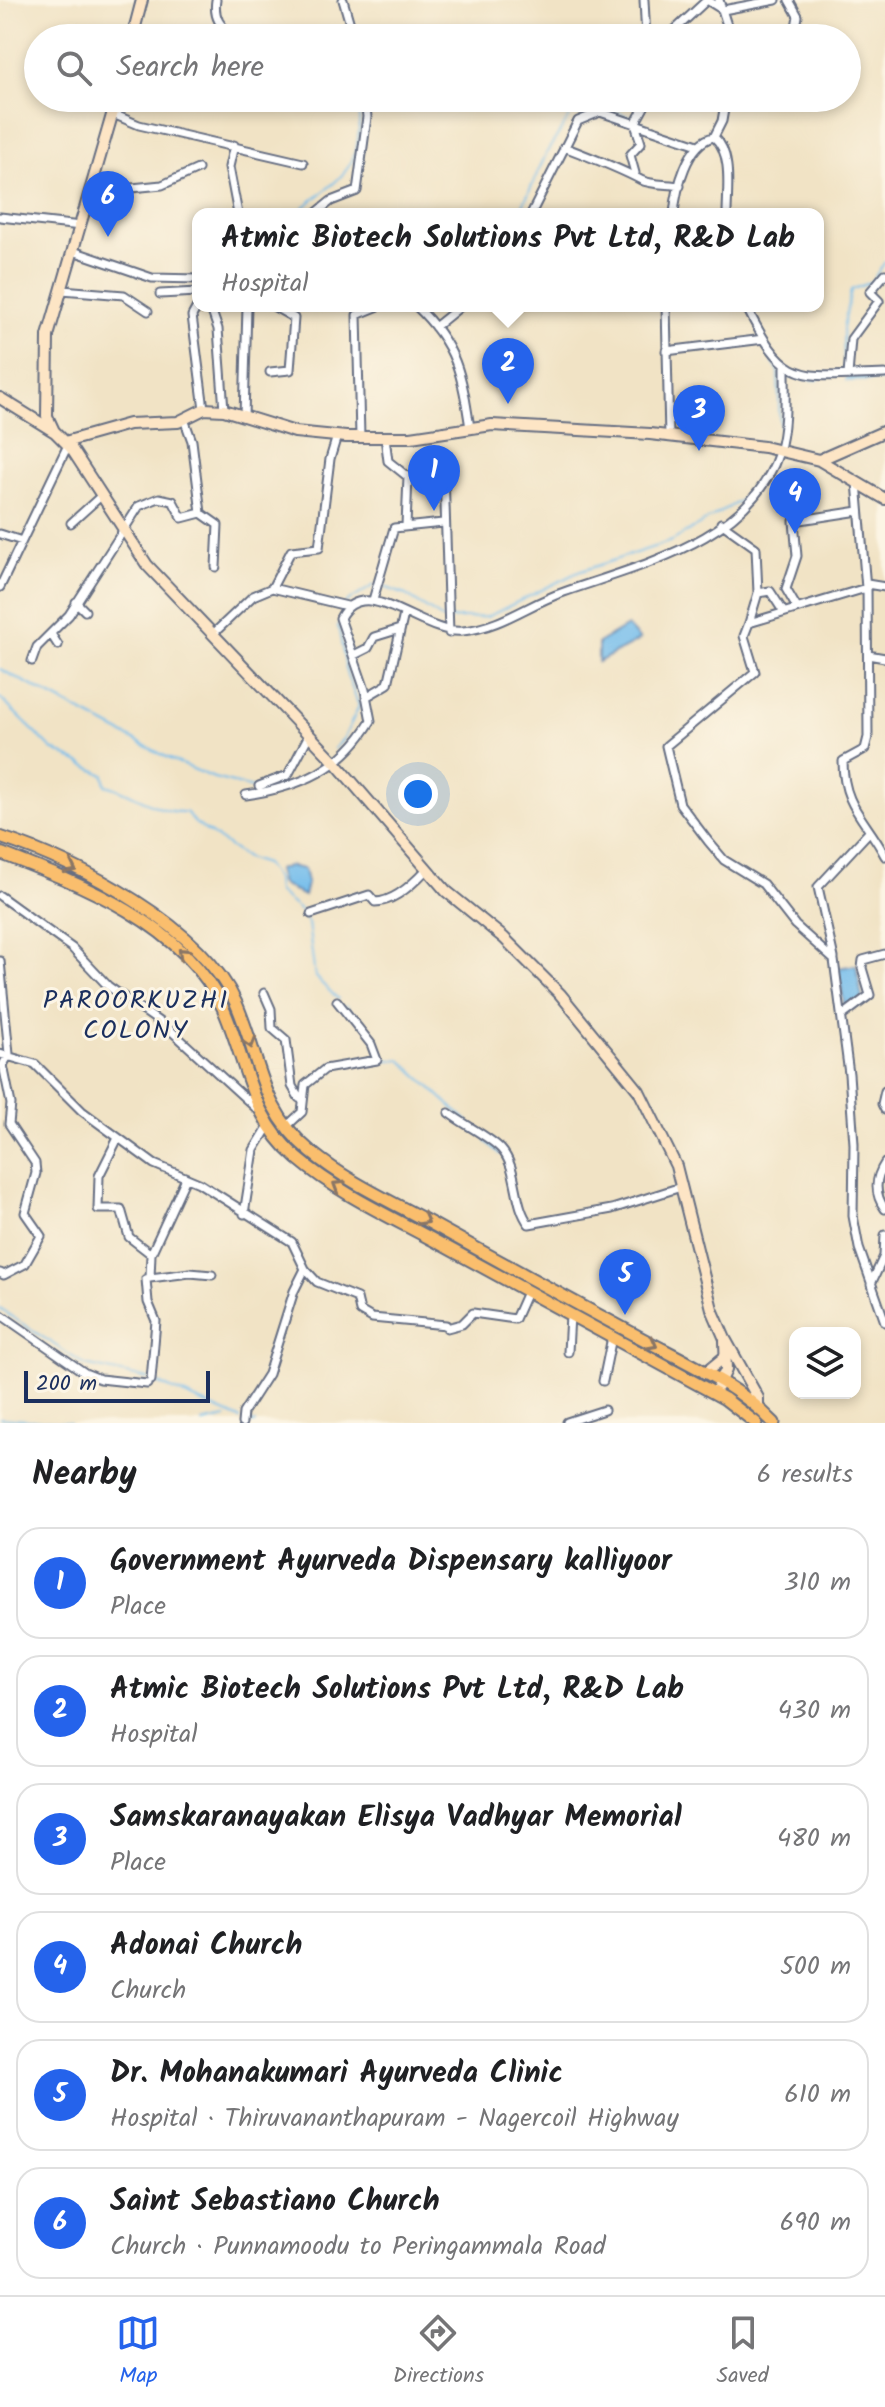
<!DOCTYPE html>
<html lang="en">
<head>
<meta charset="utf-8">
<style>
  :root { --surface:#fff; --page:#f6f6f6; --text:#202124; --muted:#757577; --line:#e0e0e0; --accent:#2563eb }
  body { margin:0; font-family:Kalam,sans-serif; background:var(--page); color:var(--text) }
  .controls { position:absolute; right:24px; bottom:24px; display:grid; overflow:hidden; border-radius:16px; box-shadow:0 4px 12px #0003 }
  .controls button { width:72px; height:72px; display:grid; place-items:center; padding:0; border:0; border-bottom:2px solid var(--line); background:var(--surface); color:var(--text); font:40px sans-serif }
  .scale { position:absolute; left:24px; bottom:20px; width:186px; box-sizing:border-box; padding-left:8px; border:4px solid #1b2f5e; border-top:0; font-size:22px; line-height:28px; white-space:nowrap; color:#1b2f5e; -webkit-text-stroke:6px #fcf5e5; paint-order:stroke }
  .you { position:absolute; left:418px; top:794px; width:28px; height:28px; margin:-20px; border:6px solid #fff; border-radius:50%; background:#1a73e8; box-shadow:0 0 0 12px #1a73e833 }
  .badge { display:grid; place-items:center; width:52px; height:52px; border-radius:50%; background:var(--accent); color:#fff; font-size:26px; font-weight:700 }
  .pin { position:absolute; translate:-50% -66px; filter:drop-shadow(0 2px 4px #0008) }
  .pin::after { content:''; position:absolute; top:42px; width:28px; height:24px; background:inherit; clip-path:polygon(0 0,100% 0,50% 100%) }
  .popup { position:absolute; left:192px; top:208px; width:632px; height:104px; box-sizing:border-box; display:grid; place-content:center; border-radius:16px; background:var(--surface); filter:drop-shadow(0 2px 6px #0005); font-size:26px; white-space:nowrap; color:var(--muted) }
  .popup b { font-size:30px; color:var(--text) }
  .popup::after { content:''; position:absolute; left:50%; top:100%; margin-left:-16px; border:16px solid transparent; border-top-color:var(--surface) }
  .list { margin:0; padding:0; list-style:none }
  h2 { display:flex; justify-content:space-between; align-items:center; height:104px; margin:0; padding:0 32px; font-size:34px }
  h2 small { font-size:26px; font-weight:400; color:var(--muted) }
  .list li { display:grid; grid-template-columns:52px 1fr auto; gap:24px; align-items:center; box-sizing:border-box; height:112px; margin:0 16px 16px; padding:0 16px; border:2px solid var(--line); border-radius:24px }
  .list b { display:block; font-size:30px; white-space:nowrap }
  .list p { margin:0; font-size:26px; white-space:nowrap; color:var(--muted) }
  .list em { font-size:26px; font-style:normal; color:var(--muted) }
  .icon { flex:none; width:44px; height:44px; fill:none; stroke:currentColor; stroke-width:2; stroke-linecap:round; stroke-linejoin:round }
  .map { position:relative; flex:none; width:885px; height:1423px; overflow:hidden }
  .search { position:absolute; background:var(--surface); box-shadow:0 4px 12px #0003; left:24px; right:24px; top:24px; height:88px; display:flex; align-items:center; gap:20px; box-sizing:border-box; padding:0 28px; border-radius:44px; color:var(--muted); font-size:30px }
  .sheet { height:872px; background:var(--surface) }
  nav { display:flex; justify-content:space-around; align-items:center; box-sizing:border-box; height:112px; border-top:2px solid var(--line); background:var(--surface); font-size:22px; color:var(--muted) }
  nav a { display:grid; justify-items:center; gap:4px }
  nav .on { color:var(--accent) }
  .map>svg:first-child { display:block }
</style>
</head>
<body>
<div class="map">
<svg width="885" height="1423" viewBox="0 0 885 1423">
  <rect width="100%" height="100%" fill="#fcf5e5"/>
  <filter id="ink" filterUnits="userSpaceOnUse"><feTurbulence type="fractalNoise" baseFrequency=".0125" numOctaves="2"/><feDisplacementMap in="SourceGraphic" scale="16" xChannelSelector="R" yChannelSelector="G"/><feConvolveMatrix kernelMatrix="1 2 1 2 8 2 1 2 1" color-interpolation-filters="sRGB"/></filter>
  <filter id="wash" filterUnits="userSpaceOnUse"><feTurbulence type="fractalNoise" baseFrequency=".006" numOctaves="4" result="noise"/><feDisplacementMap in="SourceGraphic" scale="32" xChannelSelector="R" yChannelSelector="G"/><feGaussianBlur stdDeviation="1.8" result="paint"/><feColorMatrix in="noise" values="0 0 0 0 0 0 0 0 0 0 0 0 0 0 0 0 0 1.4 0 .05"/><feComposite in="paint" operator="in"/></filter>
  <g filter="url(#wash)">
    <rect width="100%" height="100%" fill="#f1e3c5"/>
    <path fill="#74bdec" stroke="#4876a5" stroke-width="2" d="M627 626 640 640 598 662V643Z
      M288 866 304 869 307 883 304 896 281 884 277 870Z
      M856 965 862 998 845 1009 838 968Z"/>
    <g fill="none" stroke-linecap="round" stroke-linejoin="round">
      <path stroke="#74bdec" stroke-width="2" d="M598 104 644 123
        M724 171V197
        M295 214C346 173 364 170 358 98
        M519 214 547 152 573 111 592 102
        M328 306H363
        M762 343 778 371 780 428
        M844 369 843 328 851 290 871 282 885 262
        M770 463 773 455
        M379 585 406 595 443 619 487 617 578 572 672 541 751 494
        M346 603 374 585
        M0 669 174 761 214 778 256 789 267 788
        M0 698 52 749 104 775 106 785C134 792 158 814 186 812L195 823 246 858 265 864 276 879 277 892 301 911 308 923 315 977 338 999
        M334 749 344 738 359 706 347 675 338 625
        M314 772 325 759
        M346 1006 356 1020
        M379 1060H401L468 1122
        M486 1141 500 1154
        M0 1309 85 1365 149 1379
        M155 1382 240 1419
        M0 1418 70 1423
        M246 1421 255 1423
        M202 1423 226 1418"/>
      <path stroke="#74bdec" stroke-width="6" d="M788 375 817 378
        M848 379 885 378"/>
    </g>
  </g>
  <g filter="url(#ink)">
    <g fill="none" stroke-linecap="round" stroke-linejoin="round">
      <g stroke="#666e82" stroke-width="11">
        <path id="street" d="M216 0C213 19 221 26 234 38
          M343 0 354 38
          M644 0 646 38
          M719 0 731 38
          M789 0 798 16 794 38
          M292 38 409 36
          M666 38 707 0 723 10 776 0
          M593 98 596 114
          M113 114 139 125 303 163
          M714 137 722 121 726 98
          M234 145 229 167 238 214
          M564 147C590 157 619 168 641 180 650 185 669 184 680 186
          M635 173 630 155 641 143 635 124 649 98
          M91 192 162 185 198 169
          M315 214 331 201 357 191 367 117 365 98
          M531 214 578 121 600 112 698 145
          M674 214C676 190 687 142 714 137 733 153 727 191 727 214
          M0 217 81 226
          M73 251 152 278 198 279
          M62 290 124 295 148 311
          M160 294 198 292
          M198 305 192 316 204 409
          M210 306 218 329 224 410
          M416 306C457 345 462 375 470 428
          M666 306 669 437
          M746 306C787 389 801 376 885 374
          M435 327 461 306
          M666 351 764 339
          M270 372 290 370 294 318 273 306
          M848 375 851 339 879 301 870 292 885 274
          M244 417 247 306
          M184 419 192 441 201 513
          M360 437 357 315 379 306
          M385 437 388 461 408 477 406 526
          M444 471 449 633
          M857 482 866 588 749 623 744 636 755 672 666 746 680 804 708 841 724 860 763 884 795 925 834 960 849 1074 854 1144 853 1216 859 1248 885 1322
          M71 523 102 495
          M721 523 756 548 758 593 749 623
          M0 534 22 541
          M0 587 68 445
          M885 587 867 584 868 737 865 749 843 761C843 807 866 819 885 856
          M272 588 347 606
          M758 593 770 591 783 611
          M373 600 394 528 443 523
          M76 602 85 611
          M797 608 786 589 797 556 794 521 859 511
          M51 634 58 645
          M213 634 253 596 272 588 291 551 319 548 330 459 337 436
          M354 655 368 648 374 637 400 629
          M868 655 885 658
          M32 661 37 647 69 615 139 506 159 498 173 501 182 518 201 513 218 525 216 567
          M366 697 388 684 404 614
          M259 786 288 775 308 737
          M246 795C301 787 342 769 371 721L365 690 340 618C365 571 423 636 463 631 502 627 528 604 564 592 641 565 751 540 779 452 787 425 785 395 785 367
          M0 896 72 948 108 986 168 1028 258 1110
          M311 914 369 895 375 902C394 902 413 884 426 870
          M834 958 818 887 869 832
          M0 961 9 1054 3 1065 11 1104 9 1124 35 1163 36 1173 25 1213 41 1236 25 1264 4 1275 0 1273
          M264 993 271 1009 272 1028 286 1040 292 1086 299 1098
          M842 1016 870 995 862 968 863 960 885 954
          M0 1054 35 1064 82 1111 154 1164 199 1183 292 1242 305 1269 317 1282 357 1298 360 1311 372 1318 446 1325 447 1328 462 1324 473 1313 515 1319 527 1292
          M885 1091 882 1104 885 1110
          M449 1113C463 1124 490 1137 501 1149 519 1169 513 1204 529 1224L612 1209 681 1187
          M286 1127 302 1112 305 1085 325 1069 377 1060 371 1044 337 1001
          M118 1138 99 1176 98 1209H121L129 1237 151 1254
          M885 1163C875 1178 874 1194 885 1209
          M244 1214 254 1150 268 1127
          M150 1278 190 1273 212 1275
          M871 1284 884 1256 885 1235
          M0 1314 85 1373 100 1379 147 1384
          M568 1352 570 1315
          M151 1380 156 1321 148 1302 146 1279 150 1278 151 1254 186 1178
          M603 1381 612 1337
          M567 1422 604 1410
          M242 1423 243 1413 268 1374 294 1291 305 1269"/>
      </g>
      <g stroke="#666e82" stroke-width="14">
        <path id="secondary" d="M132 38 142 0
          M0 398 55 432 71 448 147 565 334 761 446 891 504 938 560 994 639 1091 676 1166 712 1309 725 1339 758 1398V1408
          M54 431 47 416 48 336 117 98
          M65 442 129 424 178 422 204 409 224 410 295 432 346 437H411L492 425 650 434 764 447 819 460 885 499
          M819 460 885 431
          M705 1373 727 1355
          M718 1387 726 1370 725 1341"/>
      </g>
      <g stroke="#666e82" stroke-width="15">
        <path id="primary" d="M0 837C79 863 201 925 236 1003 261 1060 259 1109 311 1152 345 1180 386 1199 425 1220 497 1260 570 1300 643 1339 688 1363 738 1385 774 1423
          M0 853C81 884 185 924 223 1008 247 1062 250 1118 297 1158 338 1193 391 1217 437 1242 533 1295 629 1347 725 1399L756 1423"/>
      </g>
      <use href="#street" stroke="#fff" stroke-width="7"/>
      <use href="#secondary" stroke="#fde5c5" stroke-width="10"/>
      <use href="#primary" stroke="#fabe6d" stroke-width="11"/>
    </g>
    <defs><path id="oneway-chevron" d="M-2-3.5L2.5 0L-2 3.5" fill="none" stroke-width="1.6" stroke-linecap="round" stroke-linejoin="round" transform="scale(2)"/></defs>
    <g stroke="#8a7666">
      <use href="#oneway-chevron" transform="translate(71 868) rotate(26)"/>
      <use href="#oneway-chevron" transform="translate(183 953) rotate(-137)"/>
      <use href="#oneway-chevron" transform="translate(250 1043) rotate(73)"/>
      <use href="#oneway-chevron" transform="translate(338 1186) rotate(-148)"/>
      <use href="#oneway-chevron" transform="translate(424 1220) rotate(29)"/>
      <use href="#oneway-chevron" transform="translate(652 1344) rotate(28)"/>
    </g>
  </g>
  <g text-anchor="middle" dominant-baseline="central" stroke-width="6" stroke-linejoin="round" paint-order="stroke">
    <g font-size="26" letter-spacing="2" fill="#1b2f5e" stroke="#fcf5e5">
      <text x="136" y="1001">PAROORKUZHI<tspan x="136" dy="30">COLONY</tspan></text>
    </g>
  </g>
</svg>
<div class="controls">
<button><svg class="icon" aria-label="layers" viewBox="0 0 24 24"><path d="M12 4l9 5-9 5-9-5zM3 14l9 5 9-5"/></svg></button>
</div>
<div class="scale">200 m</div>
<div class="you"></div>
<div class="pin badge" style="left:434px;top:511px">1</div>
<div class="pin badge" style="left:508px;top:404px">2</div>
<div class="popup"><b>Atmic Biotech Solutions Pvt Ltd, R&amp;D Lab</b>Hospital</div>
<div class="pin badge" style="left:699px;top:451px">3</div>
<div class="pin badge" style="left:795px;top:534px">4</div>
<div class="pin badge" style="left:625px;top:1315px">5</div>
<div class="pin badge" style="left:108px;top:237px">6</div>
<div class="search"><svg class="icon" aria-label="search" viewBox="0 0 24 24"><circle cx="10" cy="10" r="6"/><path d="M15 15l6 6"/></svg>Search here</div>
</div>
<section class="sheet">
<h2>Nearby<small>6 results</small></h2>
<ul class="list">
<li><span class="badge">1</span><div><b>Government Ayurveda Dispensary kalliyoor</b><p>Place</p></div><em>310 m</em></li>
<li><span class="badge">2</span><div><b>Atmic Biotech Solutions Pvt Ltd, R&amp;D Lab</b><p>Hospital</p></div><em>430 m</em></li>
<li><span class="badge">3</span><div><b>Samskaranayakan Elisya Vadhyar Memorial</b><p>Place</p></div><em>480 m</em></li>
<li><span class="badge">4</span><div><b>Adonai Church</b><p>Church</p></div><em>500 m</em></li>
<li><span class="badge">5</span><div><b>Dr. Mohanakumari Ayurveda Clinic</b><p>Hospital · Thiruvananthapuram - Nagercoil Highway</p></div><em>610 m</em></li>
<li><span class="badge">6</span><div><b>Saint Sebastiano Church</b><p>Church · Punnamoodu to Peringammala Road</p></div><em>690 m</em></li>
</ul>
</section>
<nav>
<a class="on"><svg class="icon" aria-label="map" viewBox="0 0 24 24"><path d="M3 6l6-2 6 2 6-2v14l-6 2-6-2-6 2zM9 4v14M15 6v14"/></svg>Map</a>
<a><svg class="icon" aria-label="directions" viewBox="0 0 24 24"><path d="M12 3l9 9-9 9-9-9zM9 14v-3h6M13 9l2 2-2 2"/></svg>Directions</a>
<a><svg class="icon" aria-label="saved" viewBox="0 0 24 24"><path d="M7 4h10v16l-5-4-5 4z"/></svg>Saved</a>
</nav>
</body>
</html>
